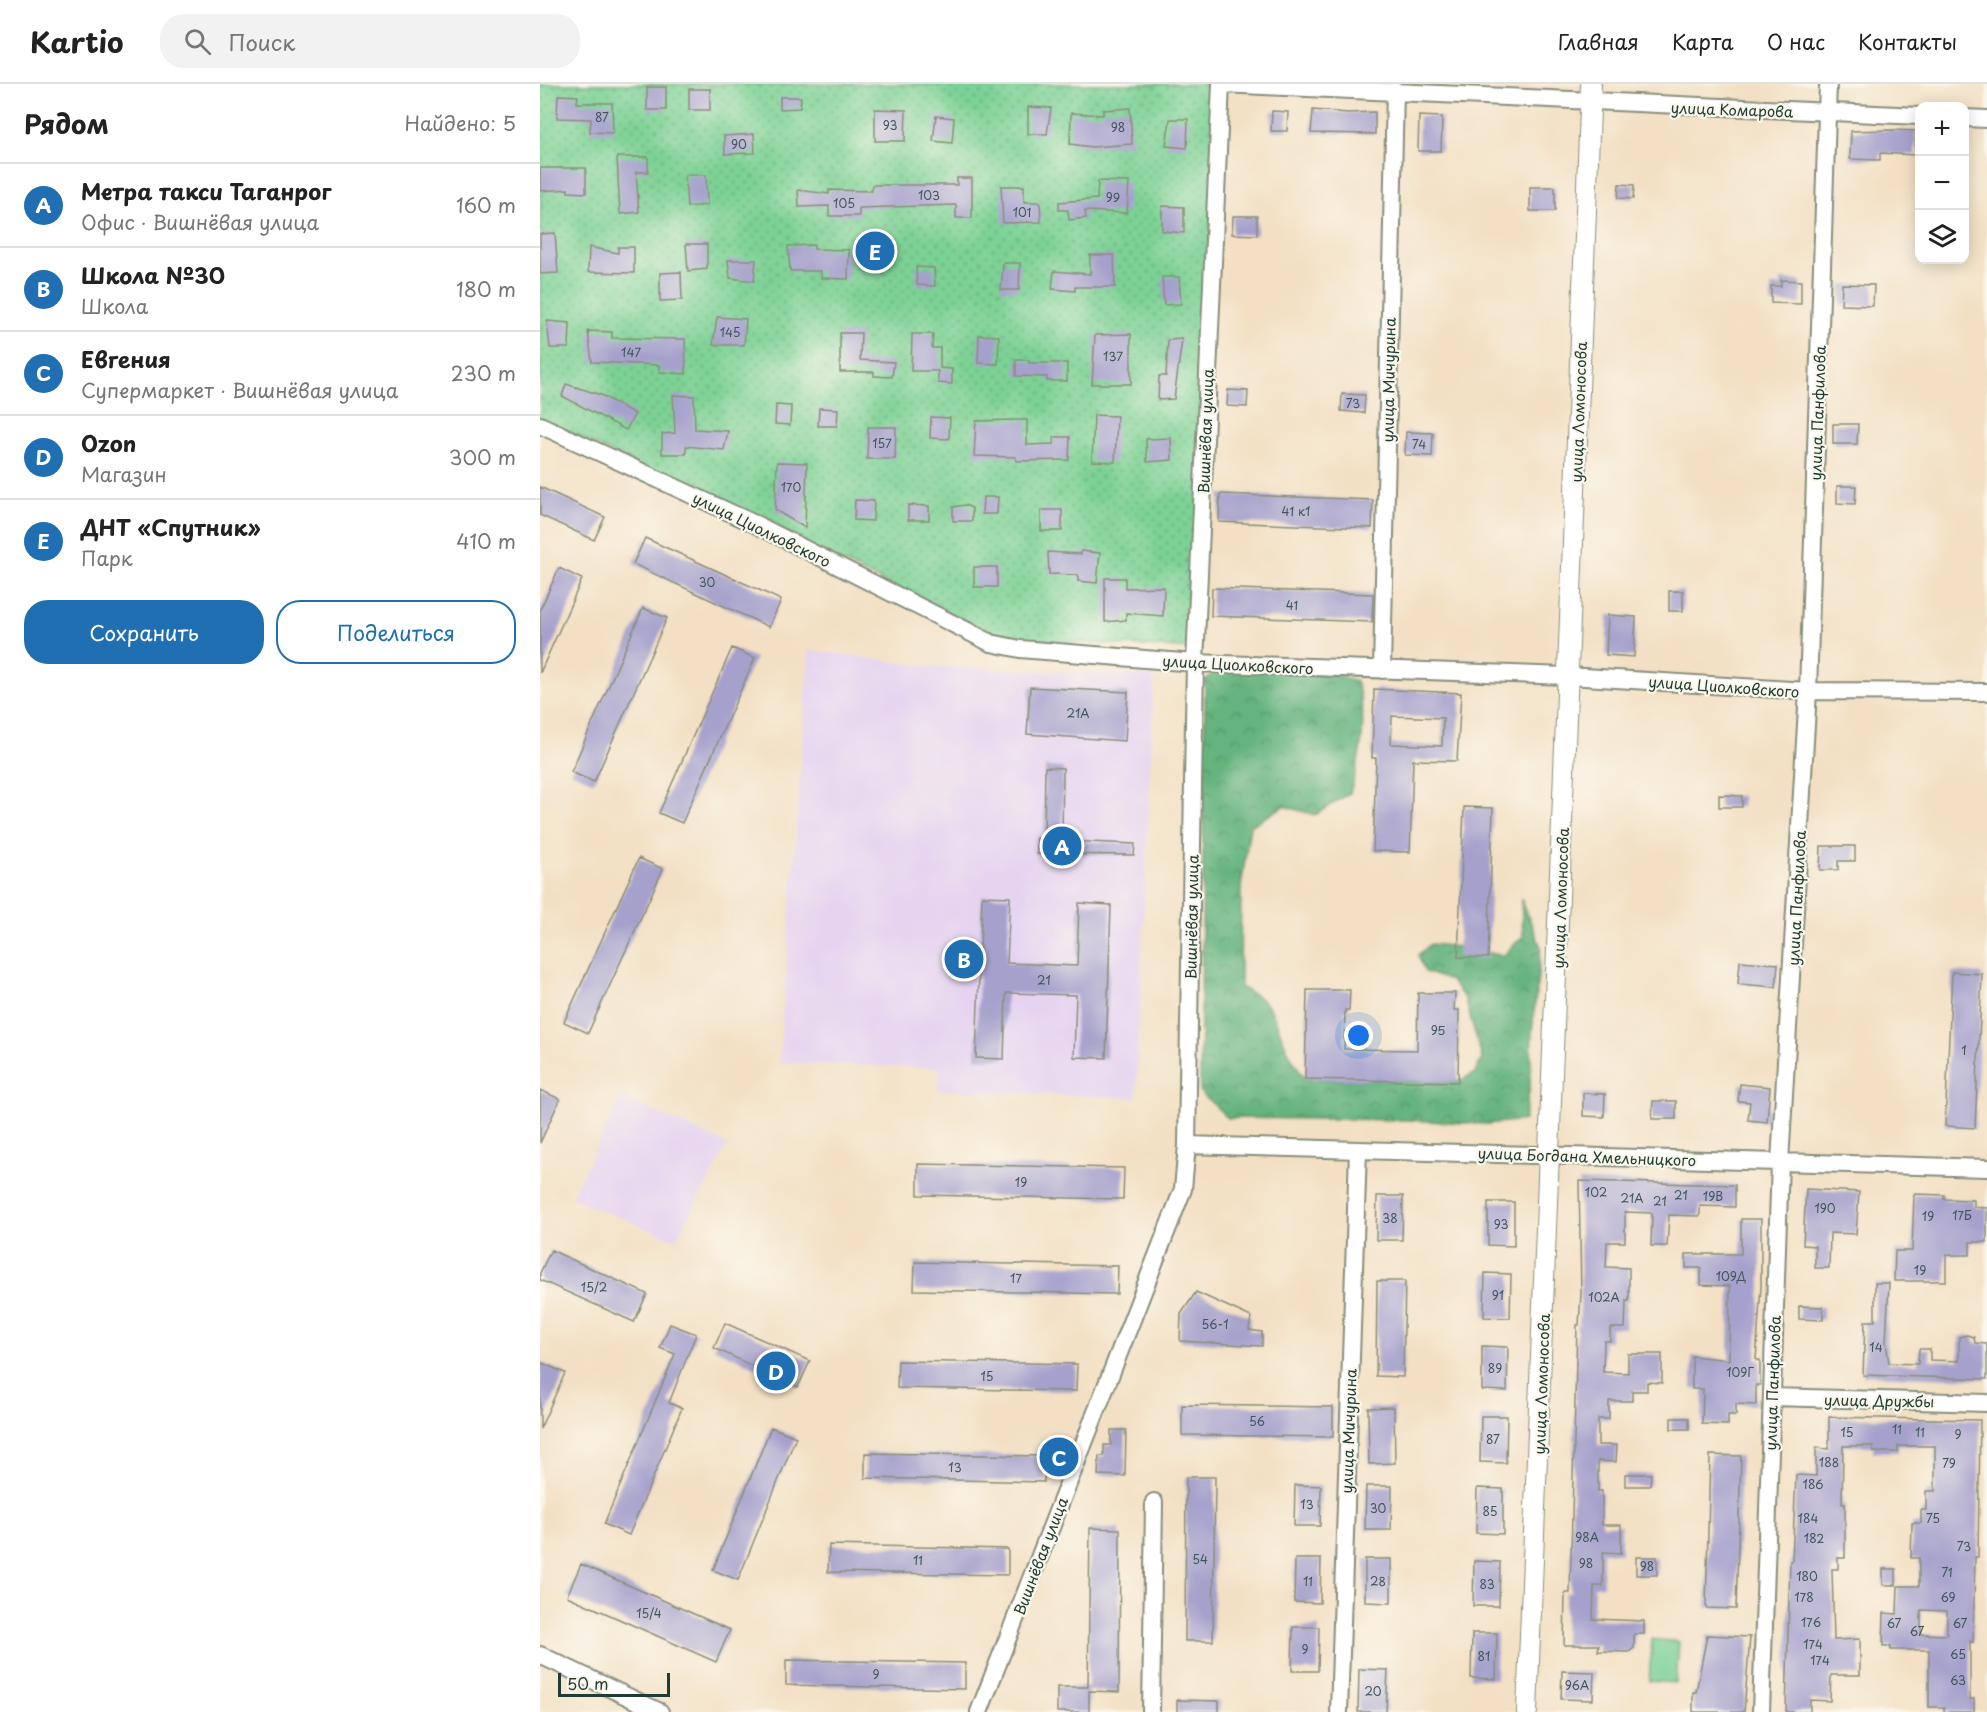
<!DOCTYPE html>
<html lang="ru">
<head>
<meta charset="utf-8">
<style>
  :root { --surface:#fff; --page:#f2f2f2; --text:#222; --muted:#767676; --line:#e0e0e0; --accent:#1f6fb2 }
  body { margin:0; font-family:"Playpen Sans",sans-serif; background:var(--page); color:var(--text) }
  .controls { position:absolute; right:18px; top:18px; display:grid; overflow:hidden; border-radius:12px; box-shadow:0 3px 15px #0003 }
  .controls button { width:54px; height:54px; display:grid; place-items:center; padding:0; border:0; border-bottom:2px solid var(--line); background:var(--surface); color:var(--text); font:30px sans-serif }
  .scale { position:absolute; left:18px; bottom:15px; width:112px; box-sizing:border-box; padding-left:6px; border:3px solid #1f3d34; border-top:0; font-size:16px; line-height:21px; white-space:nowrap; color:#1f3d34; -webkit-text-stroke:4px #fbf7ec; paint-order:stroke }
  .you { position:absolute; left:819px; top:952px; width:21px; height:21px; margin:-15px; border:4px solid #fff; border-radius:50%; background:#1a73e8; box-shadow:0 0 0 9px #1a73e833 }
  .badge { display:grid; place-items:center; width:39px; height:39px; border-radius:50%; background:var(--accent); color:#fff; font-size:20px; font-weight:700 }
  .pin { position:absolute; translate:-50% -50%; border:3px solid #fff; box-shadow:0 2px 6px #0006 }
  .list { margin:0; padding:0; list-style:none }
  h2 { display:flex; justify-content:space-between; align-items:center; height:78px; margin:0; padding:0 24px; font-size:26px }
  h2 small { font-size:20px; font-weight:400; color:var(--muted) }
  .list li { display:grid; grid-template-columns:39px 1fr auto; gap:18px; align-items:center; box-sizing:border-box; height:84px; padding:0 24px; border-top:2px solid var(--line) }
  .list b { display:block; font-size:22px; white-space:nowrap }
  .list p { margin:0; font-size:20px; white-space:nowrap; color:var(--muted) }
  .list em { font-size:20px; font-style:normal; color:var(--muted) }
  .actions { display:flex; gap:12px; padding:18px 24px }
  .actions a { flex:1; padding:14px 0; border:2px solid var(--accent); border-radius:24px; text-align:center; font-size:21px; color:var(--accent) }
  .actions .main { background:var(--accent); color:#fff }
  .icon { flex:none; width:33px; height:33px; fill:none; stroke:currentColor; stroke-width:2; stroke-linecap:round; stroke-linejoin:round }
  .map { position:relative; flex:none; width:1447px; height:1628px; overflow:hidden }
  header { display:flex; align-items:center; gap:36px; box-sizing:border-box; height:84px; padding:0 30px; background:var(--surface); border-bottom:2px solid var(--line) }
  header strong { font-size:28px }
  nav { display:flex; gap:33px; margin-inline-start:auto; font-size:21px }
  .search { width:420px; height:54px; background:var(--page); display:flex; align-items:center; gap:15px; box-sizing:border-box; padding:0 21px; border-radius:24px; color:var(--muted); font-size:22px }
  main { display:flex }
  aside { flex:1; background:var(--surface) }
  .map>svg:first-child { display:block }
</style>
</head>
<body>
<header>
<strong>Kartio</strong>
<div class="search"><svg class="icon" aria-label="search" viewBox="0 0 24 24"><circle cx="10" cy="10" r="6"/><path d="M15 15l6 6"/></svg>Поиск</div>
<nav><a>Главная</a><a>Карта</a><a>О нас</a><a>Контакты</a></nav>
</header>
<main>
<aside>
<h2>Рядом<small>Найдено: 5</small></h2>
<ul class="list">
<li><span class="badge">A</span><div><b>Метра такси Таганрог</b><p>Офис · Вишнёвая улица</p></div><em>160 m</em></li>
<li><span class="badge">B</span><div><b>Школа №30</b><p>Школа</p></div><em>180 m</em></li>
<li><span class="badge">C</span><div><b>Евгения</b><p>Супермаркет · Вишнёвая улица</p></div><em>230 m</em></li>
<li><span class="badge">D</span><div><b>Ozon</b><p>Магазин</p></div><em>300 m</em></li>
<li><span class="badge">E</span><div><b>ДНТ «Спутник»</b><p>Парк</p></div><em>410 m</em></li>
</ul>
<div class="actions"><a class="main">Сохранить</a><a>Поделиться</a></div>
</aside>
<div class="map">
<svg width="1447" height="1628" viewBox="0 0 1447 1628">
  <defs>
    <pattern id="forest-crowns" width="20" height="18" patternUnits="userSpaceOnUse" patternTransform="scale(1.5)"><rect width="20" height="18" fill="#65b37e"/><path d="M2 6a3 3 0 1 1 6 0M12 15a3 3 0 1 1 6 0" fill="none" stroke="#539368"/></pattern>
    <pattern id="garden-dots" width="8" height="8" patternUnits="userSpaceOnUse" patternTransform="scale(1.5)"><rect width="8" height="8" fill="#7cd194"/><path d="M2 2h.1M6 6h.1" fill="none" stroke="#65ab7a" stroke-width="1.8" stroke-linecap="round"/></pattern>
  </defs>
  <rect width="100%" height="100%" fill="#fbf7ec"/>
  <filter id="ink" filterUnits="userSpaceOnUse"><feTurbulence type="fractalNoise" baseFrequency=".0167" numOctaves="2"/><feDisplacementMap in="SourceGraphic" scale="12" xChannelSelector="R" yChannelSelector="G"/><feConvolveMatrix kernelMatrix="1 2 1 2 8 2 1 2 1" color-interpolation-filters="sRGB"/></filter>
  <filter id="wash" filterUnits="userSpaceOnUse"><feTurbulence type="fractalNoise" baseFrequency=".008" numOctaves="4" result="noise"/><feDisplacementMap in="SourceGraphic" scale="24" xChannelSelector="R" yChannelSelector="G"/><feGaussianBlur stdDeviation="1.35" result="paint"/><feColorMatrix in="noise" values="0 0 0 0 0 0 0 0 0 0 0 0 0 0 0 0 0 1.4 0 .05"/><feComposite in="paint" operator="in"/></filter>
  <g filter="url(#wash)">
    <rect width="100%" height="100%" fill="#f3e0c4"/>
    <path fill="#e5d3f0" d="M269 566 386 582 614 592 596 1014 398 1006 400 984 239 979Z
      M81 1013 188 1061 136 1156 31 1114Z"/>
    <path fill="url(#forest-crowns)" stroke="#427859" stroke-width="1.5" d="M684 580 771 583 816 597C829 636 821 671 810 709L775 731 744 722 710 742 701 803 700 903C741 923 731 932 748 967 753 977 760 986 765 995L918 998 935 989 942 974 925 915 911 897 885 888 878 871 891 860 929 864 963 872 983 852 981 815 1001 863 992 947 990 1002 984 1036 947 1040 866 1036 688 1034 660 1008 665 596Z"/>
    <path fill="url(#garden-dots)" stroke="#4e8764" stroke-width="1.5" d="M0 0H677L655 565 462 554 0 335Z"/>
    <path fill="#7cd194" stroke="#4e8764" stroke-width="1.5" d="M1112 1555 1139 1558 1136 1599 1109 1597Z"/>
    <g id="blocks">
      <path fill="#a6a1cc" fill-rule="evenodd" d="M107 3H126V26H107Z
        M149 5H170V26H149Z
        M18 11 38 12 37 19H72L73 49 50 48 51 35 17 34Z
        M240 13H261L260 24 240 25Z
        M488 23 511 24 507 50H488Z
        M590 24 592 60 552 63 530 60 531 29 563 31V26Z
        M335 25 366 26 365 57H335Z
        M773 26 808 29 835 28V50L771 49Z
        M732 27 748 28 747 47H731Z
        M396 32 414 34 412 59 393 57Z
        M879 32 902 33 901 67H878Z
        M630 35H648L647 64 626 62Z
        M1352 46 1376 47 1375 71 1340 69V76L1310 75 1311 47Z
        M214 50 215 69 185 70 184 52Z
        M77 73H108V88H96L99 128 80 130Z
        M0 84H46V109L28 108V105L0 107Z
        M145 91H166L167 121 147 123Z
        M417 94H432V134H416V121L319 124V132H289V122L259 123 258 106 289 110V106L332 107V101H417Z
        M558 97 589 98 587 129 545 127 546 134 529 136 528 126H519V118L557 115Z
        M1079 100 1094 101 1093 115 1078 114Z
        M461 102H484V118H500L501 138 463 139Z
        M990 103H1015V127H990Z
        M622 122 644 123V149L622 147Z
        M693 132H717V151L692 150Z
        M15 149 18 189 0 190V150Z
        M146 160H167V185L148 187Z
        M274 161V165L309 166 308 195 281 194V187H250L248 162Z
        M49 163 78 169V163H94V189L48 188Z
        M550 171H574L575 203H535V207L512 205 514 187 550 190Z
        M188 176H216L214 197 190 194Z
        M463 179H480L479 206H461Z
        M376 183 394 184 395 202 377 201Z
        M141 188 142 216 120 217V189Z
        M622 193H639L641 220 624 221Z
        M1241 196 1261 197V220L1231 219V202H1241Z
        M1302 200 1334 201 1333 222 1301 221Z
        M177 233 206 235 204 261H173Z
        M7 237 30 239 29 264H10Z
        M48 247 72 248V254L145 255 146 290 119 288V281L52 278Z
        M300 249H321L320 276 354 278 352 293 334 292V288H300Z
        M372 250H393L392 264H400V284L412 285V300L398 299V287H371Z
        M591 250V300H552L555 251Z
        M439 251 459 252 458 280 438 279Z
        M642 255 634 315 618 316 619 292H626L628 256Z
        M476 276H489V279H527V297H507V293L476 292Z
        M26 300 61 311 95 330 86 346 22 312Z
        M688 306 708 307 707 323 687 322Z
        M802 310 825 311 824 329 801 327Z
        M133 311 154 312 155 345 188 347 184 366 146 362V370H122V350L135 349Z
        M236 321 251 322 250 341 235 340Z
        M279 324 298 325 297 342H278Z
        M554 331 577 332 575 378 552 377Z
        M391 333 410 334 409 355 390 354Z
        M475 336H487V361L514 360V353H530L529 376 476 377V373L434 372 436 337Z
        M1293 340H1318L1317 360H1293Z
        M328 343H356L355 375H327Z
        M866 348 893 349 892 372 865 371Z
        M631 354 632 376 607 378 606 355Z
        M237 378 267 379 265 444 235 426Z
        M1297 402H1316L1315 420 1297 419Z
        M0 403 65 433 54 456 0 431Z
        M680 410 833 416 832 444 679 438Z
        M443 413H458L457 430H442Z
        M315 416 334 417 333 437 314 436Z
        M368 421 389 422V436H368Z
        M425 421 432 424V437H413V423Z
        M501 426H522V447H501Z
        M105 454 241 516 229 543 93 480Z
        M541 467 560 469 557 499 538 497V491L509 490 508 468 541 470Z
        M434 483H457V503H434Z
        M19 484 42 495 0 589V526Z
        M565 494H585V504L624 503 623 532 586 529V536L565 538Z
        M672 504 833 510 832 538 671 532Z
        M1129 507H1143V527H1129Z
        M103 524 127 534 54 698 31 688Z
        M1068 531 1096 533 1094 573 1066 571Z
        M192 564 215 574 142 739 119 729Z
        M490 603 588 608 585 657 487 650Z
        M834 605 921 609 917 677 873 676 870 768 833 767 836 674H832ZM852 632 903 634 902 662 851 660Z
        M505 683 523 684 522 753 525 754V757L595 760 594 771 497 770V754L504 753Z
        M1179 711 1202 712V723H1179Z
        M924 723 953 724 948 874 918 873Z
        M1281 762H1315V777H1298V786H1280Z
        M99 774 123 785 48 949 24 938Z
        M442 812 470 813 467 879 537 882 539 819 571 821 566 974 534 973 536 911 466 909 464 975 436 974Z
        M1200 877 1238 880 1236 903 1198 900Z
        M1412 888 1442 890 1435 1044 1405 1042Z
        M767 906H810L809 926H805L804 965 877 966 878 909H915L914 926H919L918 998 765 995Z
        M1200 1000 1230 1003 1227 1038 1208 1036 1210 1018 1198 1017Z
        M0 1006 20 1015 0 1059Z
        M1043 1009 1065 1010 1064 1033 1043 1032Z
        M1113 1017H1136V1035H1112Z
        M378 1080 584 1084 583 1115 378 1111Z
        M1039 1097 1195 1101V1123L1160 1122V1132L1129 1131 1127 1162H1111L1112 1129 1085 1128V1158H1067L1066 1183 1089 1184V1217H1086L1085 1244H1070V1257H1064L1063 1288 1088 1289V1270H1122V1299L1107 1298V1307H1092V1317H1069V1335H1058V1361H1077L1076 1378 1058 1377V1407H1062V1441H1081V1469L1063 1468V1502H1054L1053 1535 1104 1537V1550H1094V1564L1089 1568 1058 1567 1059 1561H1024L1025 1509H1030L1037 1241H1039L1041 1209Z
        M1266 1105 1319 1108 1316 1150 1290 1149 1289 1184H1275V1162L1263 1161Z
        M1374 1110 1404 1111V1115L1434 1116V1123L1447 1124V1158H1430V1171H1406V1197H1354L1355 1167H1372Z
        M837 1112H863L862 1156H836Z
        M948 1118H974V1162L948 1161Z
        M1201 1135H1221V1202L1216 1276H1220V1301H1216V1321L1196 1320V1331H1188V1341L1162 1340 1163 1305H1152V1272L1189 1276 1190 1202 1161 1201V1184H1146V1170H1201Z
        M11 1166 107 1210 94 1238 0 1196V1189Z
        M375 1178 578 1182 577 1210 374 1206Z
        M945 1189 971 1190 970 1234 944 1233Z
        M837 1197H865L863 1293 836 1292Z
        M1335 1199H1349L1346 1258 1349 1279 1378 1280 1379 1265H1390V1276L1419 1277V1253L1427 1251 1434 1253 1435 1259 1447 1260V1295L1323 1291 1325 1237H1335Z
        M656 1208 711 1233 709 1246 722 1248V1262L640 1257 641 1230Z
        M1259 1222 1283 1223V1236L1259 1235Z
        M185 1239 270 1277 258 1303 174 1264Z
        M130 1240 156 1250 129 1319 142 1324 89 1451 64 1440 135 1270 120 1264Z
        M942 1262 968 1263 967 1307 942 1306Z
        M358 1277 537 1280 536 1307 357 1304Z
        M0 1278 25 1289 0 1345Z
        M642 1321 793 1323V1353L642 1351Z
        M854 1323 855 1379 829 1380 828 1324Z
        M941 1332H967L966 1379 940 1378Z
        M1289 1333 1440 1336 1438 1473H1435L1433 1558 1430 1557V1615H1434V1628H1404V1623H1389V1566H1351V1562H1343L1344 1529 1357 1530 1358 1502H1379V1474H1371L1372 1439H1381V1426H1386V1407H1395V1362H1358V1368H1333V1362H1303L1302 1420H1305V1474H1298V1485H1292L1294 1556 1320 1555V1591H1291L1290 1617 1270 1616V1628H1246L1250 1477H1252L1256 1391 1276 1392V1364L1289 1365ZM1381 1526 1407 1527V1551L1381 1550Z
        M1131 1334H1149V1345H1131Z
        M231 1343 256 1353 198 1496 173 1486Z
        M571 1346H586L585 1392 558 1391 559 1372H564V1361H571Z
        M325 1369 505 1372 504 1398 325 1394Z
        M1170 1371 1201 1372 1196 1525 1166 1524Z
        M1085 1390H1111L1110 1402H1085Z
        M646 1393H675L673 1557H645Z
        M755 1401 781 1402 780 1442H754Z
        M826 1402H852L851 1446H825Z
        M937 1404 963 1405V1450L936 1449Z
        M550 1444 580 1445 579 1608 549 1607V1628H517V1603H548Z
        M289 1461 468 1465V1491L288 1488Z
        M1096 1473H1117V1491H1096Z
        M755 1475H781L780 1519 754 1518Z
        M825 1475H851V1519L825 1518Z
        M934 1477 960 1478 959 1522H933Z
        M41 1480 190 1546 176 1578 27 1512Z
        M1343 1485H1356V1501H1343Z
        M753 1543H779L778 1587H752Z
        M932 1549H957L956 1595 931 1594Z
        M1167 1551 1210 1553 1204 1628H1153V1608H1156Z
        M246 1576 425 1579V1605L246 1601Z
        M819 1585 848 1586 846 1628H818Z
        M1022 1587 1054 1588 1053 1616 1021 1615Z
        M637 1616 679 1617V1628H637Z"/>
    </g>
  </g>
  <g filter="url(#ink)">
    <use href="#blocks" fill-opacity="0" stroke="#898e7c" stroke-width="1.5"/>
    <g fill="none" stroke-linecap="round" stroke-linejoin="round">
      <g stroke="#898e7c" stroke-width="20">
        <path id="minor" d="M681 0 1380 32
          M1424 34 1447 35
          M0 341 215 440 451 559 480 565 655 579 1028 592 1268 607 1447 608
          M842 586 855 7
          M647 1061 1447 1084
          M1232 1313 1447 1319
          M0 1571 120 1628
          M439 1628 643 1105 647 1061 655 579 681 0
          M611 1628 614 1418
          M799 1628 818 1066
          M1221 1628 1240 1078 1268 607 1288 0"/>
      </g>
      <g stroke="#898e7c" stroke-width="22">
        <path id="tertiary" d="M987 1628 1051 0"/>
      </g>
      <use href="#minor" stroke="#fff" stroke-width="16"/>
      <use href="#tertiary" stroke="#fff" stroke-width="20"/>
    </g>
  </g>
  <g text-anchor="middle" dominant-baseline="central" stroke-width="4.5" stroke-linejoin="round" paint-order="stroke">
    <g font-size="12" fill="#41565a">
      <text x="62" y="33">87</text>
      <text x="350" y="41">93</text>
      <text x="578" y="43">98</text>
      <text x="199" y="60">90</text>
      <text x="389" y="111">103</text>
      <text x="573" y="113">99</text>
      <text x="304" y="119">105</text>
      <text x="482" y="128">101</text>
      <text x="190" y="248">145</text>
      <text x="91" y="268">147</text>
      <text x="573" y="272">137</text>
      <text x="813" y="319">73</text>
      <text x="342" y="359">157</text>
      <text x="879" y="360">74</text>
      <text x="251" y="403">170</text>
      <text x="756" y="427">41 к1</text>
      <text x="167" y="498">30</text>
      <text x="752" y="521">41</text>
      <text x="538" y="629">21А</text>
      <text x="504" y="896">21</text>
      <text x="898" y="946">95</text>
      <text x="1424" y="966">1</text>
      <text x="481" y="1098">19</text>
      <text x="1056" y="1108">102</text>
      <text x="1141" y="1111">21</text>
      <text x="1173" y="1112">19В</text>
      <text x="1092" y="1114">21А</text>
      <text x="1120" y="1117">21</text>
      <text x="1285" y="1124">190</text>
      <text x="1422" y="1131">17Б</text>
      <text x="1388" y="1132">19</text>
      <text x="850" y="1134">38</text>
      <text x="961" y="1140">93</text>
      <text x="1380" y="1186">19</text>
      <text x="1191" y="1192">109Д</text>
      <text x="476" y="1194">17</text>
      <text x="54" y="1203">15/2</text>
      <text x="958" y="1211">91</text>
      <text x="1064" y="1213">102А</text>
      <text x="675" y="1240">56-1</text>
      <text x="1336" y="1263">14</text>
      <text x="955" y="1284">89</text>
      <text x="1200" y="1288">109Г</text>
      <text x="447" y="1292">15</text>
      <text x="717" y="1337">56</text>
      <text x="1357" y="1345">11</text>
      <text x="1307" y="1348">15</text>
      <text x="1380" y="1348">11</text>
      <text x="1418" y="1350">9</text>
      <text x="953" y="1355">87</text>
      <text x="1289" y="1378">188</text>
      <text x="1409" y="1379">79</text>
      <text x="415" y="1383">13</text>
      <text x="1273" y="1400">186</text>
      <text x="767" y="1420">13</text>
      <text x="838" y="1424">30</text>
      <text x="950" y="1427">85</text>
      <text x="1268" y="1434">184</text>
      <text x="1393" y="1434">75</text>
      <text x="1047" y="1453">98А</text>
      <text x="1274" y="1454">182</text>
      <text x="1424" y="1462">73</text>
      <text x="660" y="1475">54</text>
      <text x="378" y="1476">11</text>
      <text x="1046" y="1479">98</text>
      <text x="1107" y="1482">98</text>
      <text x="1407" y="1488">71</text>
      <text x="1267" y="1492">180</text>
      <text x="768" y="1497">11</text>
      <text x="838" y="1497">28</text>
      <text x="947" y="1500">83</text>
      <text x="1264" y="1513">178</text>
      <text x="1408" y="1513">69</text>
      <text x="109" y="1529">15/4</text>
      <text x="1271" y="1538">176</text>
      <text x="1354" y="1539">67</text>
      <text x="1420" y="1539">67</text>
      <text x="1377" y="1547">67</text>
      <text x="1273" y="1560">174</text>
      <text x="765" y="1565">9</text>
      <text x="1418" y="1570">65</text>
      <text x="944" y="1572">81</text>
      <text x="1280" y="1576">174</text>
      <text x="336" y="1590">9</text>
      <text x="1418" y="1596">63</text>
      <text x="1037" y="1601">96А</text>
      <text x="833" y="1607">20</text>
    </g>
    <g font-size="15" fill="#1f3d34" stroke="#fbf7ec">
      <text transform="translate(1192 25) rotate(2)">улица Комарова</text>
      <text transform="translate(848 296) rotate(-89)">улица Мичурина</text>
      <text transform="translate(1038 328) rotate(-88)">улица Ломоносова</text>
      <text transform="translate(1277 329) rotate(-88)">улица Панфилова</text>
      <text transform="translate(665 347) rotate(-88)">Вишнёвая улица</text>
      <text transform="translate(222 445) rotate(26)">улица Циолковского</text>
      <text transform="translate(698 580) rotate(3)">улица Циолковского</text>
      <text transform="translate(1184 602) rotate(4)">улица Циолковского</text>
      <text transform="translate(1020 814) rotate(-88)">улица Ломоносова</text>
      <text transform="translate(1256 814) rotate(-87)">улица Панфилова</text>
      <text transform="translate(651 833) rotate(-89)">Вишнёвая улица</text>
      <text transform="translate(1047 1072) rotate(2)">улица Богдана Хмельницкого</text>
      <text transform="translate(1232 1299) rotate(-88)">улица Панфилова</text>
      <text transform="translate(1001 1300) rotate(-88)">улица Ломоносова</text>
      <text transform="translate(1339 1316) rotate(1)">улица Дружбы</text>
      <text transform="translate(808 1347) rotate(-88)">улица Мичурина</text>
      <text transform="translate(500 1472) rotate(-69)">Вишнёвая улица</text>
    </g>
  </g>
</svg>
<div class="controls">
<button>+</button>
<button>−</button>
<button><svg class="icon" aria-label="layers" viewBox="0 0 24 24"><path d="M12 4l9 5-9 5-9-5zM3 14l9 5 9-5"/></svg></button>
</div>
<div class="scale">50 m</div>
<div class="you"></div>
<div class="pin badge" style="left:522px;top:762px">A</div>
<div class="pin badge" style="left:424px;top:875px">B</div>
<div class="pin badge" style="left:519px;top:1373px">C</div>
<div class="pin badge" style="left:236px;top:1287px">D</div>
<div class="pin badge" style="left:335px;top:167px">E</div>
</div>
</main>
</body>
</html>
